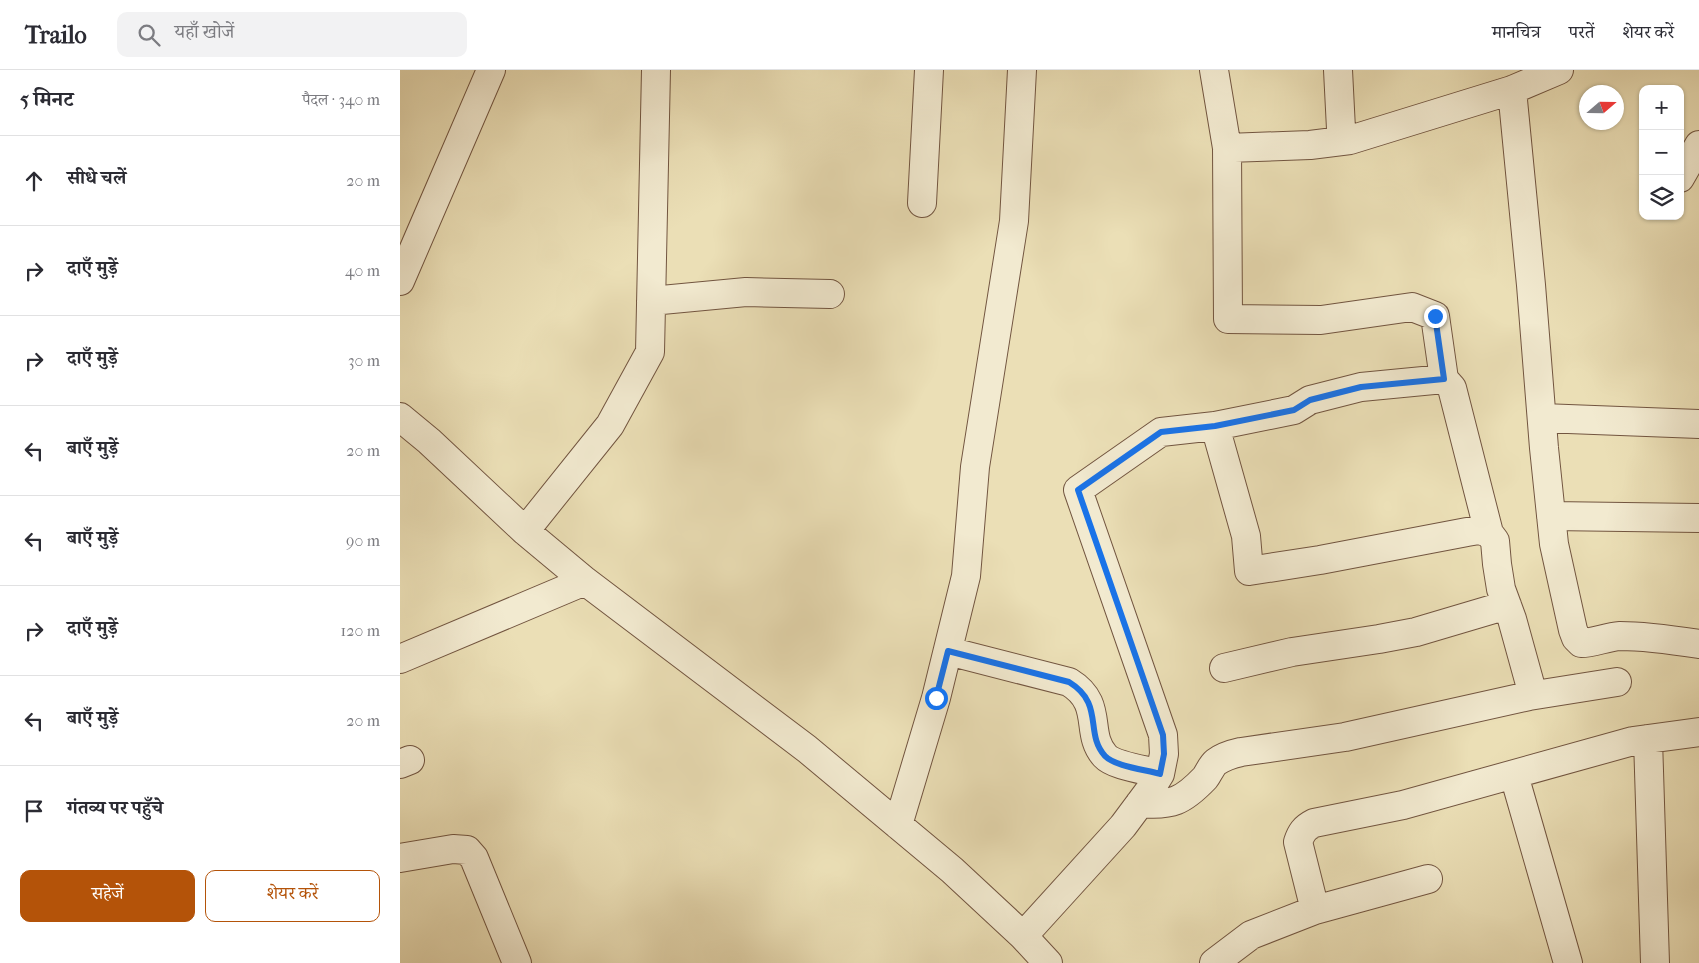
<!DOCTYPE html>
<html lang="hi">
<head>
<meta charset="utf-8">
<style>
  :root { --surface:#fff; --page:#f2f2f3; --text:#2b2b33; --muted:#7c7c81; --line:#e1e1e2; --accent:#b45309 }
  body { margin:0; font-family:"IM FELL French Canon","Noto Serif Devanagari",serif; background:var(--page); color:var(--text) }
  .controls { position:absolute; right:15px; top:15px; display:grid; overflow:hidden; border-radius:10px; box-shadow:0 1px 4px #0004 }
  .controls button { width:45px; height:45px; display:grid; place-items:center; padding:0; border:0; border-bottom:1px solid var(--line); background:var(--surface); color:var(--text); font:25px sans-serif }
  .compass { position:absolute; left:1179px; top:15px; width:45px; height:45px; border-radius:50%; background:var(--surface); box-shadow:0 1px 4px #0004; rotate:70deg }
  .stop { position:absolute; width:15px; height:15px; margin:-11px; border:4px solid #1a73e8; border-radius:50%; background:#fff }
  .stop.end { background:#1a73e8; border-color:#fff; box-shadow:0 1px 5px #0008 }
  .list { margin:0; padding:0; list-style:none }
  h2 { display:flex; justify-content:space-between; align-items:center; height:65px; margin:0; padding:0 20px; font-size:21px }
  h2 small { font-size:16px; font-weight:400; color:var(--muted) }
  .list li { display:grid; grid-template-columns:32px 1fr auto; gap:15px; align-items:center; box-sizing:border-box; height:90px; padding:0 20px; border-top:1px solid var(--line) }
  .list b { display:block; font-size:19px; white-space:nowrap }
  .list em { font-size:16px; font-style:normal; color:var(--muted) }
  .actions { display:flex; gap:10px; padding:15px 20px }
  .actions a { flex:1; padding:11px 0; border:1px solid var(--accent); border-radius:10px; text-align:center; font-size:18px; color:var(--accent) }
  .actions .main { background:var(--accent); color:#fff }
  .icon { flex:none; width:28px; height:28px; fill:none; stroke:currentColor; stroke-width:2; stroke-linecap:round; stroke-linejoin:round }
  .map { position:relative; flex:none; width:1299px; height:893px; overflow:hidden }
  header { display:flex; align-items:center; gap:30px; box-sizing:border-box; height:70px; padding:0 25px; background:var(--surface); border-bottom:1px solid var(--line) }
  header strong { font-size:24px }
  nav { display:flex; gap:28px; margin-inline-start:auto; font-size:18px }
  .search { width:350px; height:45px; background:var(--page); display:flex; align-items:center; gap:12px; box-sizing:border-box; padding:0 18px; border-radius:10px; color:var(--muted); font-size:19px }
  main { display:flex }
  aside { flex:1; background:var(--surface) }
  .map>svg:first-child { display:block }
</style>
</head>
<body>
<header>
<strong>Trailo</strong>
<div class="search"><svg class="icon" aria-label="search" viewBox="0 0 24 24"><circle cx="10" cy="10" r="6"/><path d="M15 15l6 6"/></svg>यहाँ खोजें</div>
<nav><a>मानचित्र</a><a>परतें</a><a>शेयर करें</a></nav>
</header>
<main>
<aside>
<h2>5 मिनट<small>पैदल · 340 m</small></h2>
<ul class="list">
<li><svg class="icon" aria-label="ahead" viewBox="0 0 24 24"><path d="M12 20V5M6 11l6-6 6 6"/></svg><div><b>सीधे चलें</b></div><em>20 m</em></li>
<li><svg class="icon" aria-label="right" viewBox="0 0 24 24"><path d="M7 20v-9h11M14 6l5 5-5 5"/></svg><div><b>दाएँ मुड़ें</b></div><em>40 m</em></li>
<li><svg class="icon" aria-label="right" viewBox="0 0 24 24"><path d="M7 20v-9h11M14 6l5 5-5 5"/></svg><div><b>दाएँ मुड़ें</b></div><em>30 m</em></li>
<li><svg class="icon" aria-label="left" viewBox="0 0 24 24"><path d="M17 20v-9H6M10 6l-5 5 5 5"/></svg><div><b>बाएँ मुड़ें</b></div><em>20 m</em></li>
<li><svg class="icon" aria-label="left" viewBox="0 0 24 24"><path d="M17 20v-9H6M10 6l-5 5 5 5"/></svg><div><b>बाएँ मुड़ें</b></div><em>90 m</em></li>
<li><svg class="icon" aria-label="right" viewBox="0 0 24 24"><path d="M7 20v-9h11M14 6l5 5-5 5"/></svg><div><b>दाएँ मुड़ें</b></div><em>120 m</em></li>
<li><svg class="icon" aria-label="left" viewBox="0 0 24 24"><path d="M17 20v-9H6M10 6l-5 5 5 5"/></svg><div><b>बाएँ मुड़ें</b></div><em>20 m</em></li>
<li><svg class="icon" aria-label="arrive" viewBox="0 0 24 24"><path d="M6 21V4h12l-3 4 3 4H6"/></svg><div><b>गंतव्य पर पहुँचे</b></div></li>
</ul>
<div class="actions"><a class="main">सहेजें</a><a>शेयर करें</a></div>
</aside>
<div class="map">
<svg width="1299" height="893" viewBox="0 0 1299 893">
  <rect width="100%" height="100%" fill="#ebdfb6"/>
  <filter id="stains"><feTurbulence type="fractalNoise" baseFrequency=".004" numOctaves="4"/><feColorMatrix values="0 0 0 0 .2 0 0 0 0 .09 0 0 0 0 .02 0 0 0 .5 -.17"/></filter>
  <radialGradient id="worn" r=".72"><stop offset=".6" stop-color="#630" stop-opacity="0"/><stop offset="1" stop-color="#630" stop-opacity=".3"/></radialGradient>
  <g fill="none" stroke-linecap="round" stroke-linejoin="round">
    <g stroke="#725540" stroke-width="30">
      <path id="minor" d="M814 0 827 78 828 249 921 250 1012 237 1035 246 1044 309 1052 318 1089 463
        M938 0 941 59 943 66 946 70
        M1112 20 1131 215 1144 378 1154 474 1173 560 1176 568 1181 573C1194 573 1206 567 1220 566 1246 566 1273 570 1299 574
        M827 78 910 75 950 70 1112 20 1159 0
        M1280 108 1299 75
        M522 133 529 0
        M0 211 91 0
        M251 231 346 222 430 224
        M0 347 29 371 125 461 185 511 407 679 552 800 623 866 648 893
        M1142 348 1299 354
        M815 356 846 466 849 501 920 490 1067 462 1079 460 1089 463 1095 471 1097 494 1101 519 1112 549 1133 625
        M1151 446 1299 448
        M125 461 210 355 250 282 256 0
        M548 581 669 612C705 634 684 663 705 686 714 696 747 700 760 704
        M0 589 185 511
        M824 598 892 582 979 569 1016 562 1107 535
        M1248 669 1255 893
        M0 694 10 690
        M1114 705 1168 893
        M740 733C772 736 783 731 805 708 809 703 811 696 816 692 824 686 832 684 841 682L945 667 1129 626 1217 612
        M498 755 536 628 566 506 575 397 614 151 622 0
        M0 788 53 779 67 780 74 788 117 893
        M915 840 898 772C901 763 904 758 914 753L1003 735 1233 671 1299 662
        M623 866 723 756 752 717 760 704 764 684 763 665 678 420 761 362 815 356 894 340 910 330 961 317 1044 309
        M814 893 851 865 915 840 1028 809"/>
    </g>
    <use href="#minor" stroke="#f2ead0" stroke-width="28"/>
  </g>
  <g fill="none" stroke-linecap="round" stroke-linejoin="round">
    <path stroke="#1a73e8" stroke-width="6" d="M536 628 548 581 669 612C705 634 684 663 705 686 714 696 747 700 760 704L764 684 763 665 678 420 761 362 815 356 894 340 910 330 961 317 1044 309 1035 246"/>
  </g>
  <rect width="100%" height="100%" filter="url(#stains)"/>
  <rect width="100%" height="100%" fill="url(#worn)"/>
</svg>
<div class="controls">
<button>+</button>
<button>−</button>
<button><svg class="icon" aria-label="layers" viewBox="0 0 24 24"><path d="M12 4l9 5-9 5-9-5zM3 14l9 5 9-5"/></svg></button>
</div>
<svg class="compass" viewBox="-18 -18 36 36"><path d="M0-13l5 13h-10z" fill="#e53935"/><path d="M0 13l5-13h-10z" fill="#7c7c81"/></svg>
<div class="stop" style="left:536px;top:628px"></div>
<div class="stop end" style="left:1035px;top:246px"></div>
</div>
</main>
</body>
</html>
